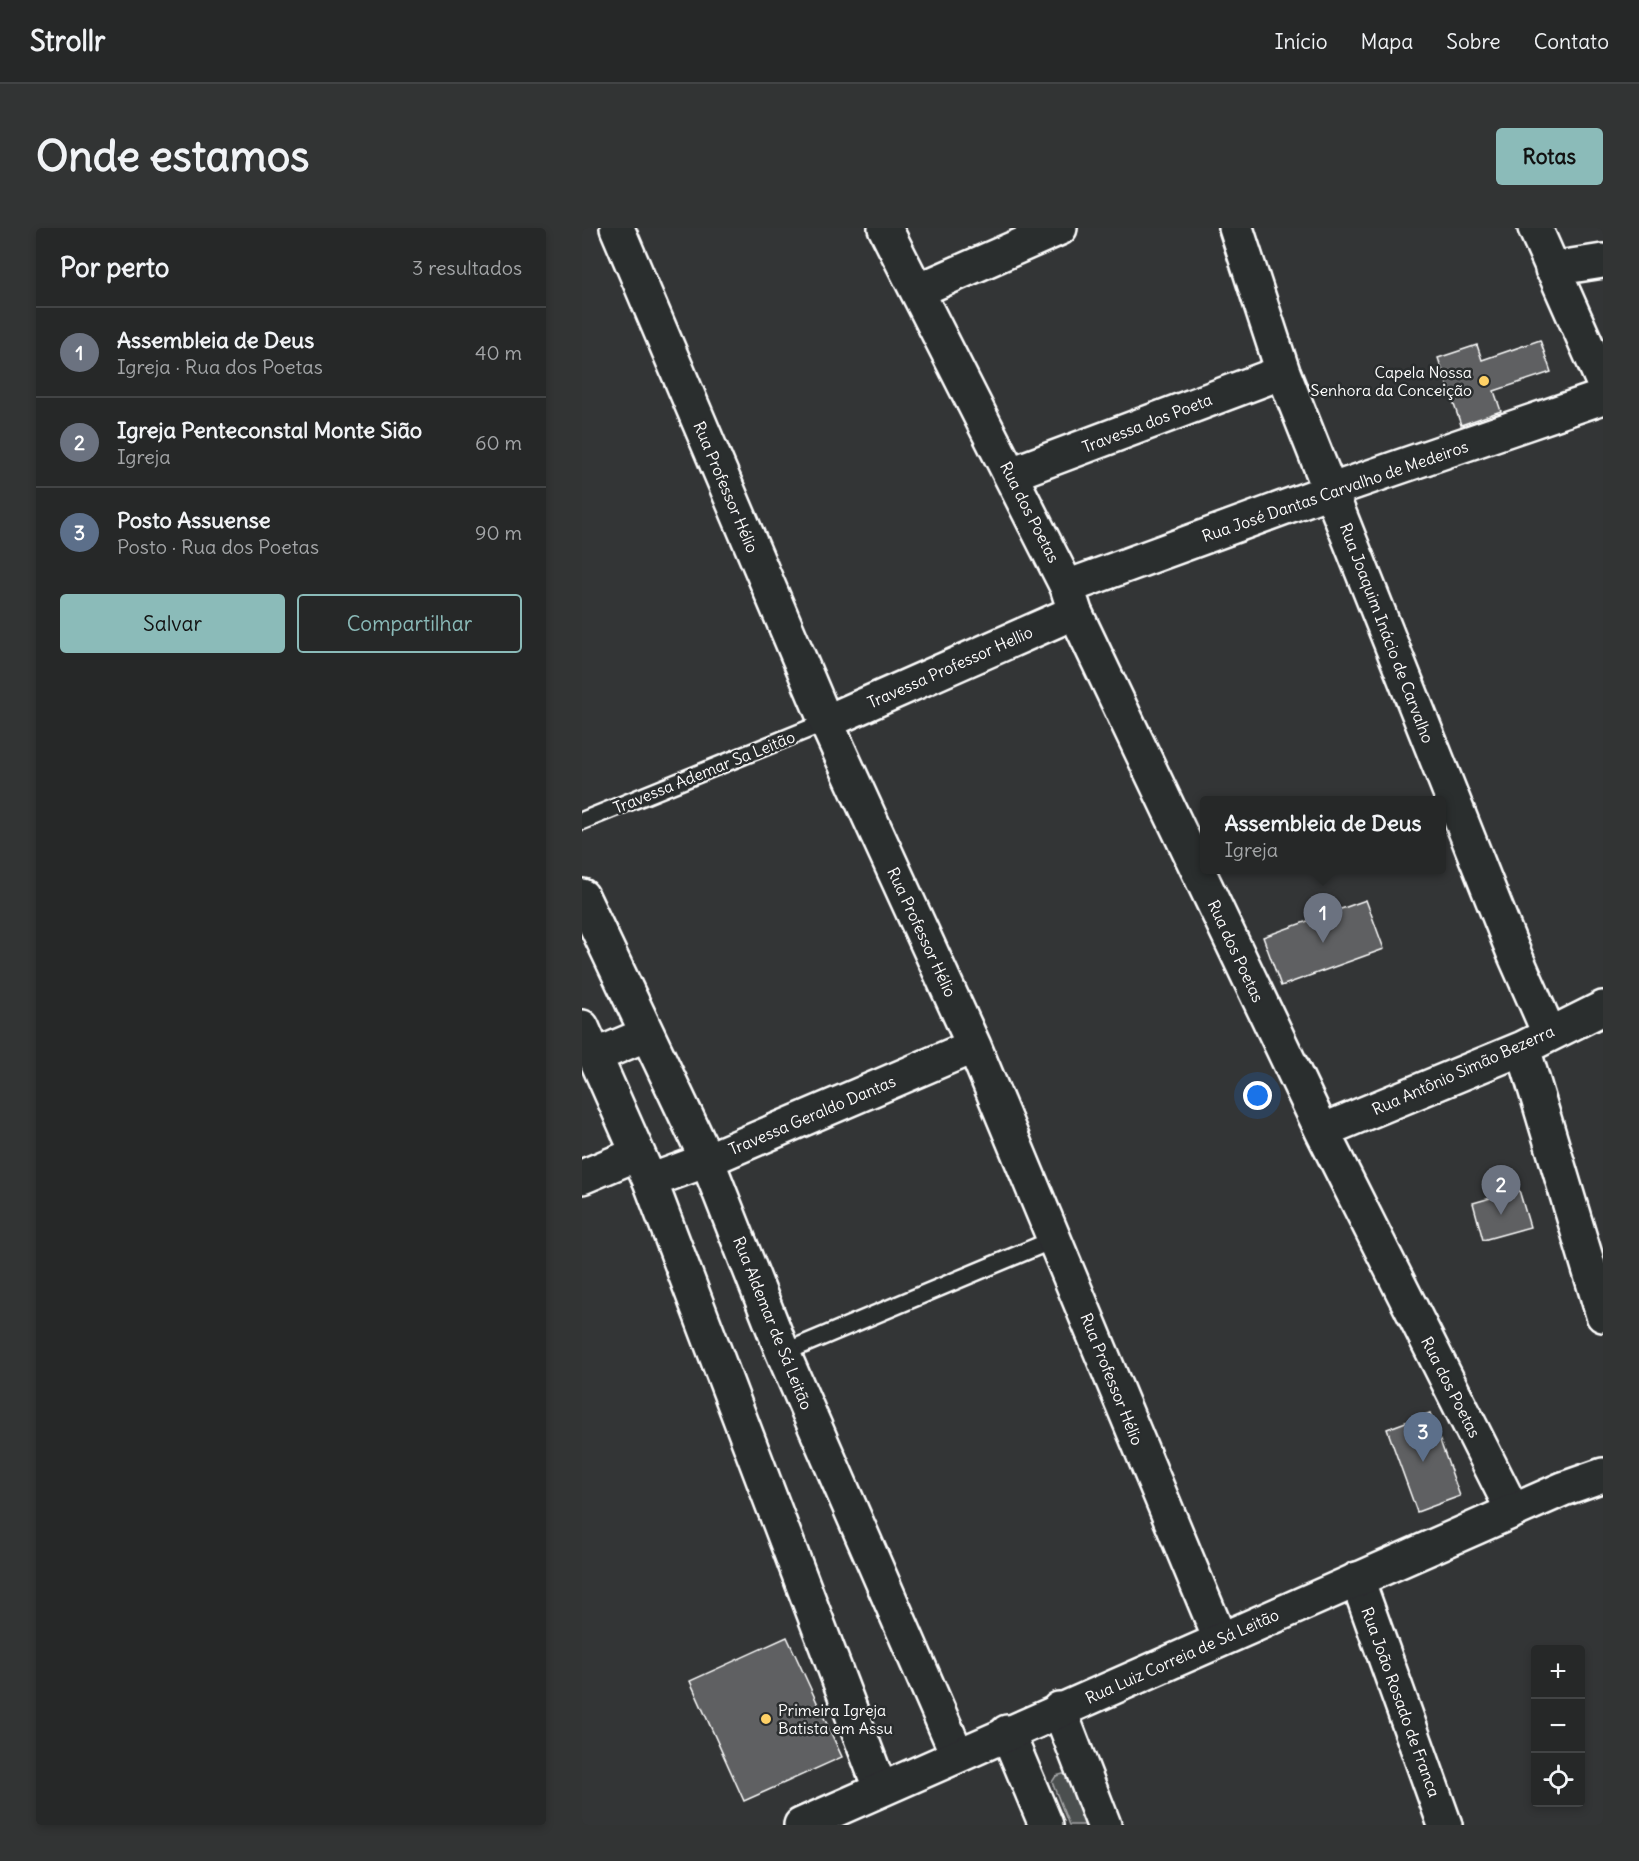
<!DOCTYPE html>
<html lang="pt">
<head>
<meta charset="utf-8">
<style>
  :root { --surface:#262828; --page:#323434; --text:#f1f3f6; --muted:#a4a6a8; --line:#424445; --accent:#8bbbb9 }
  body { margin:0; font-family:Delius,sans-serif; background:var(--page); color:var(--text) }
  .controls { position:absolute; right:18px; bottom:18px; display:grid; overflow:hidden; border-radius:6px; box-shadow:0 3px 9px #0003 }
  .controls button { width:54px; height:54px; display:grid; place-items:center; padding:0; border:0; border-bottom:2px solid var(--line); background:var(--surface); color:var(--text); font:30px sans-serif }
  .you { position:absolute; left:676px; top:868px; width:21px; height:21px; margin:-15px; border:4px solid #fff; border-radius:50%; background:#1a73e8; box-shadow:0 0 0 9px #1a73e833 }
  .badge { display:grid; place-items:center; width:39px; height:39px; border-radius:50%; background:var(--accent); color:#fff; font-size:20px; font-weight:700 }
  .pin { position:absolute; translate:-50% -50px; filter:drop-shadow(0 2px 3px #0008) }
  .pin::after { content:''; position:absolute; top:32px; width:21px; height:18px; background:inherit; clip-path:polygon(0 0,100% 0,50% 100%) }
  .popup { position:absolute; left:618px; top:568px; width:246px; height:78px; box-sizing:border-box; display:grid; place-content:center; border-radius:6px; background:var(--surface); filter:drop-shadow(0 2px 4px #0005); font-size:20px; white-space:nowrap; color:var(--muted) }
  .popup b { font-size:22px; color:var(--text) }
  .popup::after { content:''; position:absolute; left:50%; top:100%; margin-left:-12px; border:12px solid transparent; border-top-color:var(--surface) }
  .list { margin:0; padding:0; list-style:none }
  h2 { display:flex; justify-content:space-between; align-items:center; height:78px; margin:0; padding:0 24px; font-size:26px }
  h2 small { font-size:20px; font-weight:400; color:var(--muted) }
  .list li { display:grid; grid-template-columns:39px 1fr auto; gap:18px; align-items:center; box-sizing:border-box; height:90px; padding:0 24px; border-top:2px solid var(--line) }
  .list b { display:block; font-size:22px; white-space:nowrap }
  .list p { margin:0; font-size:20px; white-space:nowrap; color:var(--muted) }
  .list em { font-size:20px; font-style:normal; color:var(--muted) }
  .actions { display:flex; gap:12px; padding:18px 24px }
  .actions a { flex:1; padding:14px 0; border:2px solid var(--accent); border-radius:6px; text-align:center; font-size:21px; color:var(--accent) }
  .actions .main { background:var(--accent); color:#111 }
  .icon { flex:none; width:33px; height:33px; fill:none; stroke:currentColor; stroke-width:2; stroke-linecap:round; stroke-linejoin:round }
  .map { position:relative; flex:none; width:1021px; height:1597px; overflow:hidden; border-radius:6px }
  header { display:flex; align-items:center; gap:36px; box-sizing:border-box; height:84px; padding:0 30px; background:var(--surface); border-bottom:2px solid var(--line) }
  header strong { font-size:28px }
  nav { display:flex; gap:33px; margin-inline-start:auto; font-size:21px }
  .intro { display:flex; align-items:center; justify-content:space-between; box-sizing:border-box; height:144px; padding:0 36px }
  h1 { margin:0; font-size:42px }
  .button { padding:15px 27px; border-radius:6px; background:var(--accent); color:#111; font-size:21px; font-weight:700 }
  main { display:flex; gap:36px; padding:0 36px }
  aside { flex:1; background:var(--surface); border-radius:6px; box-shadow:0 3px 9px #0003 }
  .map>svg:first-child { display:block }
</style>
</head>
<body>
<header>
<strong>Strollr</strong>
<nav><a>Início</a><a>Mapa</a><a>Sobre</a><a>Contato</a></nav>
</header>
<div class="intro"><h1>Onde estamos</h1><a class="button">Rotas</a></div>
<main>
<aside>
<h2>Por perto<small>3 resultados</small></h2>
<ul class="list">
<li><span class="badge" style="background:#6b7280">1</span><div><b>Assembleia de Deus</b><p>Igreja · Rua dos Poetas</p></div><em>40 m</em></li>
<li><span class="badge" style="background:#6b7280">2</span><div><b>Igreja Penteconstal Monte Sião</b><p>Igreja</p></div><em>60 m</em></li>
<li><span class="badge" style="background:#5c6f8a">3</span><div><b>Posto Assuense</b><p>Posto · Rua dos Poetas</p></div><em>90 m</em></li>
</ul>
<div class="actions"><a class="main">Salvar</a><a>Compartilhar</a></div>
</aside>
<div class="map">
<svg width="1021" height="1597" viewBox="0 0 1021 1597">
  <rect width="100%" height="100%" fill="#333536"/>
  <filter id="ink" filterUnits="userSpaceOnUse"><feTurbulence type="fractalNoise" baseFrequency=".0167" numOctaves="2"/><feDisplacementMap in="SourceGraphic" scale="12" xChannelSelector="R" yChannelSelector="G"/><feConvolveMatrix kernelMatrix="1 2 1 2 8 2 1 2 1" color-interpolation-filters="sRGB"/></filter>
  <g filter="url(#ink)">
    <path fill="#4c4f50" stroke="#a6a7a8" stroke-width="1.5" d="M481 1546 489 1547 509 1597H487L470 1554 474 1548Z"/>
    <path fill="#5f6162" stroke="#fff" stroke-width="1.5" d="M958 112 969 144 912 163 919 183 879 197 856 130 895 117 900 132Z
      M784 672 802 721 699 758 681 709Z
      M937 962 948 999 901 1012 891 975Z
      M848 1185 878 1268 835 1284 805 1201Z
      M205 1409 260 1529 162 1573 108 1453Z"/>
    <g fill="none" stroke-linecap="round" stroke-linejoin="round">
      <g stroke="#fff" stroke-width="21">
        <path id="service" d="M0 593 244 494
          M201 1125 473 1011"/>
      </g>
      <g stroke="#fff" stroke-width="38">
        <path id="minor" d="M35 0 244 494 392 818 638 1411
          M303 0 485 359 493 384 740 903 931 1283
          M654 0 701 144 931 723 967 805
          M953 0 1021 154
          M970 41 1021 33
          M335 63 478 0
          M429 246 701 144
          M485 359 750 262 1021 169
          M244 494 493 384
          M0 668 125 932 201 1125 375 1526
          M0 799 68 953 298 1560
          M941 820 1021 1087
          M13 828 65 806
          M740 903 941 820 1021 780
          M0 949 55 926
          M68 953 125 932 392 818
          M775 1351 863 1597"/>
      </g>
      <g stroke="#fff" stroke-width="38">
        <path id="tertiary" d="M477 1481 522 1597
          M425 1504 464 1597"/>
      </g>
      <g stroke="#fff" stroke-width="38">
        <path id="secondary" d="M219 1597 981 1261 1021 1247"/>
      </g>
      <use href="#service" stroke="#2a2d2e" stroke-width="16"/>
      <use href="#minor" stroke="#2a2d2e" stroke-width="33"/>
      <use href="#tertiary" stroke="#2a2d2e" stroke-width="33"/>
      <use href="#secondary" stroke="#2a2d2e" stroke-width="33"/>
    </g>
  </g>
  <g fill="#ffd166" stroke="#2a2d2e" stroke-width="2">
    <circle cx="902" cy="153" r="6"/>
    <circle cx="184" cy="1491" r="6"/>
  </g>
  <g text-anchor="middle" dominant-baseline="central" stroke-width="5" stroke-linejoin="round" paint-order="stroke">
    <g font-size="16" fill="#fff" stroke="#2a2d2e" text-anchor="end">
      <text x="890" y="144">Capela Nossa<tspan x="890" dy="18">Senhora da Conceição</tspan></text>
      <text x="196" y="1482" text-anchor="start">Primeira Igreja<tspan x="196" dy="18">Batista em Assu</tspan></text>
    </g>
    <g font-size="16" fill="#fff" stroke="#2a2d2e">
      <text transform="translate(565 195) rotate(-21)">Travessa dos Poeta</text>
      <text transform="translate(144 259) rotate(67)">Rua Professor Hélio</text>
      <text transform="translate(753 263) rotate(-19)">Rua José Dantas Carvalho de Medeiros</text>
      <text transform="translate(448 284) rotate(63)">Rua dos Poetas</text>
      <text transform="translate(805 405) rotate(69)">Rua Joaquim Inácio de Carvalho</text>
      <text transform="translate(368 439) rotate(-24)">Travessa Professor Hellio</text>
      <text transform="translate(122 544) rotate(-22)">Travessa Ademar Sa Leitão</text>
      <text transform="translate(340 704) rotate(65)">Rua Professor Hélio</text>
      <text transform="translate(654 723) rotate(65)">Rua dos Poetas</text>
      <text transform="translate(881 842) rotate(-24)">Rua Antônio Simão Bezerra</text>
      <text transform="translate(230 887) rotate(-23)">Travessa Geraldo Dantas</text>
      <text transform="translate(191 1095) rotate(68)">Rua Aldemar de Sá Leitão</text>
      <text transform="translate(530 1151) rotate(68)">Rua Professor Hélio</text>
      <text transform="translate(869 1159) rotate(63)">Rua dos Poetas</text>
      <text transform="translate(600 1428) rotate(-24)">Rua Luiz Correia de Sá Leitão</text>
      <text transform="translate(819 1474) rotate(70)">Rua João Rosado de Franca</text>
    </g>
  </g>
</svg>
<div class="controls">
<button>+</button>
<button>−</button>
<button><svg class="icon" aria-label="locate" viewBox="0 0 24 24"><circle cx="12" cy="12" r="6"/><path d="M12 2v4M12 18v4M2 12h4M18 12h4"/></svg></button>
</div>
<div class="you"></div>
<div class="pin badge" style="left:741px;top:715px;background:#6b7280">1</div>
<div class="popup"><b>Assembleia de Deus</b>Igreja</div>
<div class="pin badge" style="left:919px;top:987px;background:#6b7280">2</div>
<div class="pin badge" style="left:841px;top:1234px;background:#5c6f8a">3</div>
</div>
</main>
</body>
</html>
